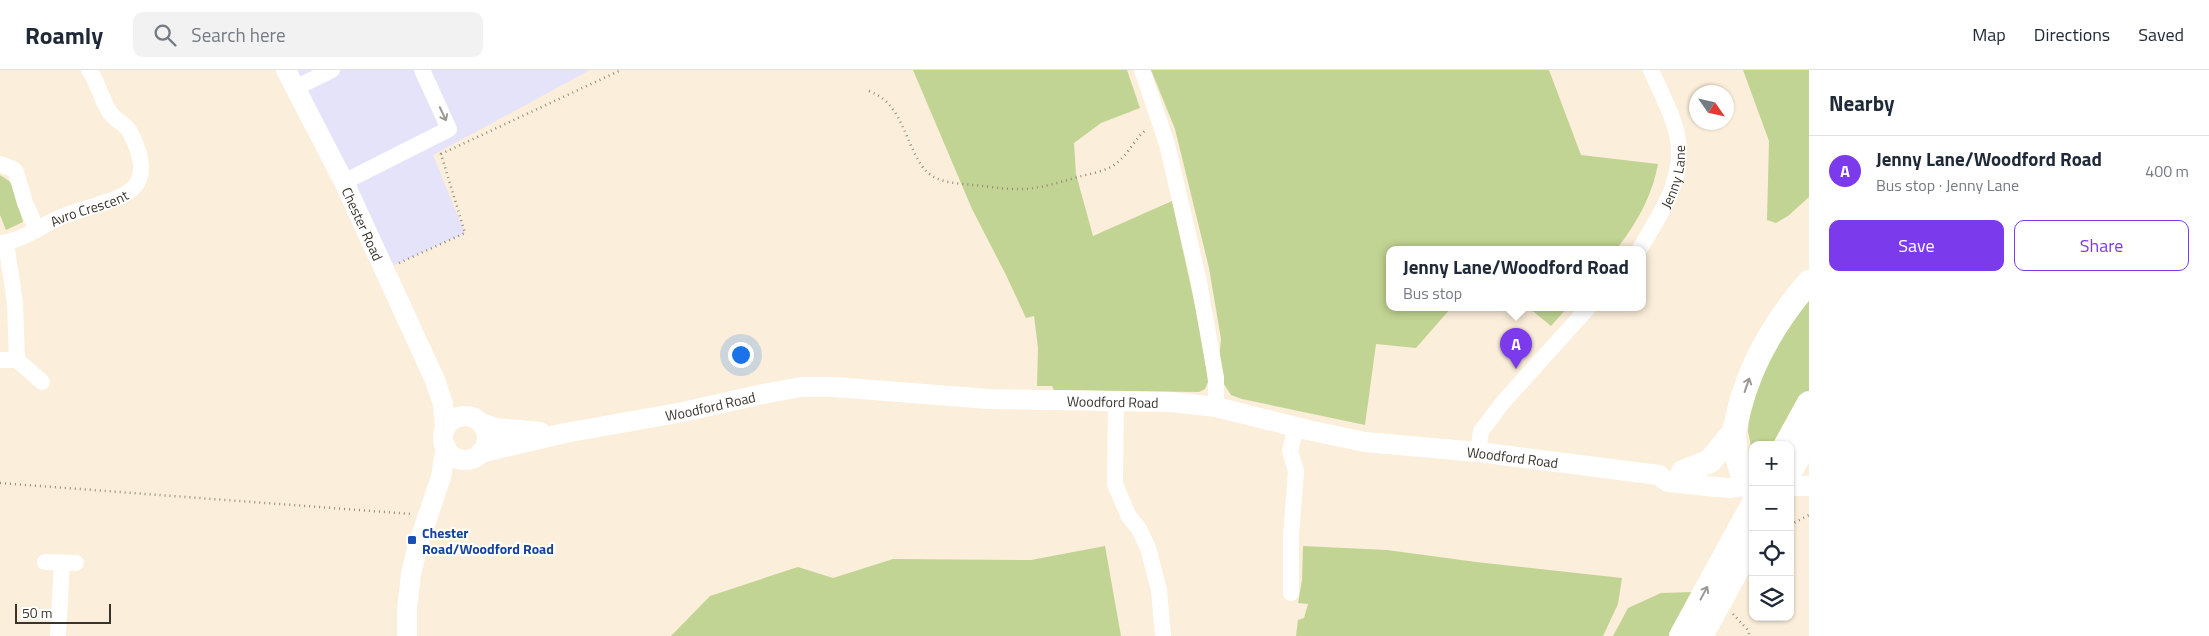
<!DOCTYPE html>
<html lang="en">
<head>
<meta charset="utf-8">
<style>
  :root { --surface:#fff; --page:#f2f2f3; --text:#1f2937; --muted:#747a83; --line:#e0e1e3; --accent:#7c3aed }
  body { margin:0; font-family:"Titillium Web",sans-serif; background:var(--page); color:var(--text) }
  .controls { position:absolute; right:15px; bottom:15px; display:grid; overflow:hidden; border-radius:10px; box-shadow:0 1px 4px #0004 }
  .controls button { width:45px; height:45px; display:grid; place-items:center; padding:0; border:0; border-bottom:1px solid var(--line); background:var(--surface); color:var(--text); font:25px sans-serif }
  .compass { position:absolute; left:1689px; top:15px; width:45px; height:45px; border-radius:50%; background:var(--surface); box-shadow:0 1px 4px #0004; rotate:124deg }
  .scale { position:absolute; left:15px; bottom:12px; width:96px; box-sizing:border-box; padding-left:5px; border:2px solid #38332b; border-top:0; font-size:14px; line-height:18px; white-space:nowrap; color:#38332b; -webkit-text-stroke:4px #fff; paint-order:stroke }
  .you { position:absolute; left:740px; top:284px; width:18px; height:18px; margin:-12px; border:4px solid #fff; border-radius:50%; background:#1a73e8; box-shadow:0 0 0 8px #1a73e833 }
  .badge { display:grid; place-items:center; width:32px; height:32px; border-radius:50%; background:var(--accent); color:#fff; font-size:16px; font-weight:700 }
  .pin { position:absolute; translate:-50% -41px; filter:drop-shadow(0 1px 2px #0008) }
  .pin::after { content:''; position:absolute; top:26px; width:18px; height:15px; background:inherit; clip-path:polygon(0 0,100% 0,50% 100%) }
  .popup { position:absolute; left:1386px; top:176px; width:260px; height:65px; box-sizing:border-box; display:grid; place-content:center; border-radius:10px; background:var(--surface); filter:drop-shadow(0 1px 4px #0005); font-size:16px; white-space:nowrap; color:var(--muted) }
  .popup b { font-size:19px; color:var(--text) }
  .popup::after { content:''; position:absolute; left:50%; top:100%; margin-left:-10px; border:10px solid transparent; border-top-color:var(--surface) }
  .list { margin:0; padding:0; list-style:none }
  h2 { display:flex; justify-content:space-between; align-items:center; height:65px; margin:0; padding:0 20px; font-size:21px }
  h2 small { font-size:16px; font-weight:400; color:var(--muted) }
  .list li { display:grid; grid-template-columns:32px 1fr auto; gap:15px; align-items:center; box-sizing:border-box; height:70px; padding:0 20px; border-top:1px solid var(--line) }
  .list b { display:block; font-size:19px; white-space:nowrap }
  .list p { margin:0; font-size:16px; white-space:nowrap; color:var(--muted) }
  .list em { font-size:16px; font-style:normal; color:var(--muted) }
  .actions { display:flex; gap:10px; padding:15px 20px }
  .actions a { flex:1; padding:11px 0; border:1px solid var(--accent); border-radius:10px; text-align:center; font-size:18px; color:var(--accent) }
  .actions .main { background:var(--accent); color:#fff }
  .icon { flex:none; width:28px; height:28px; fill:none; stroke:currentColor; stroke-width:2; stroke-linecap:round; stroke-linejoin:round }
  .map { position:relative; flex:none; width:1809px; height:566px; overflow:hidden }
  header { display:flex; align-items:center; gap:30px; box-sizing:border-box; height:70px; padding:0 25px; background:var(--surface); border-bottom:1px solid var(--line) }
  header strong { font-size:24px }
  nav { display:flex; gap:28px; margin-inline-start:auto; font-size:18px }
  .search { width:350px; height:45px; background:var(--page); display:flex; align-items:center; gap:12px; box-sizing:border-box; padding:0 18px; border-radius:10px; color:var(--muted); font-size:19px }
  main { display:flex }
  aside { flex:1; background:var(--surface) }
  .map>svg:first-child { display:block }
</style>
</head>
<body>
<header>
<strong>Roamly</strong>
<div class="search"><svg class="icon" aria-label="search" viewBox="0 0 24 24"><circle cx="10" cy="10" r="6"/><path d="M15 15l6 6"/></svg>Search here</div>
<nav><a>Map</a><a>Directions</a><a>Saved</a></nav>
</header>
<main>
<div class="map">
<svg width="1809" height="566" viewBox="0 0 1809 566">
  <rect width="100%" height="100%" fill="#fbeeda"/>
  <path fill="#e5e3f9" d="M295 0H590L433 85 465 163 392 196Z"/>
  <path fill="#c2d493" d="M913 0H1127L1140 38 1101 53 1074 73 1076 104 1093 166 1172 131 1202 267 1208 312 1205 319 1199 322 1054 320 1052 316H1037L1038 278 1034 246 1026 248 1006 205 972 139Z
    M1151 0H1549L1581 85 1658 94C1652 127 1636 154 1616 180H1390V238H1451L1416 278 1376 274 1365 355 1242 329 1231 325 1222 311 1219 291 1221 269 1209 198 1175 59Z
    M1743 0H1809V127L1788 146 1776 153 1767 150 1769 71Z
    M0 105 9 111 12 115 23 152 6 160 0 145Z
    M1809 229V324L1799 326 1772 375H1753V384L1748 362 1749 343 1769 285Z
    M1529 238H1567L1551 256Z
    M1105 476 1121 566H671L710 526 798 497 833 508 893 489 1031 490Z
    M1303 476 1387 480 1476 492 1622 508 1618 534 1603 566H1296L1298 550 1304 548 1308 534 1298 533 1302 510Z
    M1693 522 1670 566H1613L1628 538 1661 523Z"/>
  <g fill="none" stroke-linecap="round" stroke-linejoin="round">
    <path stroke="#948b7e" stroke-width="2.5" stroke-dasharray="1 4" stroke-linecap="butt" d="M869 21C902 33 904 70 922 96 933 113 955 113 973 115 987 116 1001 119 1015 119 1036 120 1057 113 1078 107 1089 104 1101 102 1111 97 1127 88 1133 70 1147 59
      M399 193 465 163 441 84 621 0
      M0 413 412 444
      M1790 455 1809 445
      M1733 544 1747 559 1750 566"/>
    <g stroke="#fff" stroke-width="16">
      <path d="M1142 0 1167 74 1198 207 1216 308V337"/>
      <path d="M295 18 332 0"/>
      <path d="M0 94 13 99 16 102 25 133 37 160"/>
      <path d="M344 112 449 59 422 0"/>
      <path id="s1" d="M0 173C24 171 44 153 66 145 111 128 165 129 130 62 126 54 116 51 111 44 101 31 99 13 89 0"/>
      <path id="s2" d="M1639 180C1657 150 1680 117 1679 81 1679 54 1661 24 1651 0"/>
      <path d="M0 290H17L15 233 6 173"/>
      <path d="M17 290 42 312"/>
      <path d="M1116 330 1115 414 1128 445 1139 459 1148 478 1159 520 1163 566"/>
      <path d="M1478 382 1481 361 1504 331 1588 238"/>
      <path d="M45 492 76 493"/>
      <path d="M1291 523V465L1296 401 1290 381 1296 357"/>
      <path d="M58 566 62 493"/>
    </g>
    <g stroke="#fff" stroke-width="20">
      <path id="s3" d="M286 0 344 112 435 310 443 334 445 359"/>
      <circle cx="465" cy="368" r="22"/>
      <path d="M481 353 496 358 540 362"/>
      <path id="s4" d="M480 383 565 363 683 342 763 324 801 317H834L989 329 1171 332 1216 337 1308 360 1365 372 1478 382 1659 405 1668 412 1717 417 1729 418 1753 415"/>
      <path d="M1790 416H1809"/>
      <path d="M407 566V540L411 504 418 475 441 407 446 377"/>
    </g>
    <path stroke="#fff" stroke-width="24" d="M1786 375 1809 333
      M1683 402 1710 391 1734 362
      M1790 402 1809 368
      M1747 415C1740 399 1734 380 1734 363 1735 355 1738 347 1739 340 1751 292 1777 249 1809 212
      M1681 566 1753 434
      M1701 566 1753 471"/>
  </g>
  <defs><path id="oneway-shaft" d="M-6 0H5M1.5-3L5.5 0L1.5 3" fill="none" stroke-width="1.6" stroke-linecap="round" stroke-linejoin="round" transform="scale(1.25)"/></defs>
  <g stroke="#9c9995">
    <use href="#oneway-shaft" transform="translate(443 44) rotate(65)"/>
    <use href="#oneway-shaft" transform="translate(1747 315) rotate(-71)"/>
    <use href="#oneway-shaft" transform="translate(1704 523) rotate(-62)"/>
  </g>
  <rect fill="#1a4fb4" stroke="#fff" stroke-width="2" x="407" y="465" width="10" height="10" rx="2.5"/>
  <g text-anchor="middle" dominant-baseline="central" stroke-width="4.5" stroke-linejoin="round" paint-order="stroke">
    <g font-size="14" fill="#38332b" stroke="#fff">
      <text stroke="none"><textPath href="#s2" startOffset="82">Jenny Lane</textPath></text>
      <text stroke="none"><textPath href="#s1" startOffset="96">Avro Crescent</textPath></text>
      <text stroke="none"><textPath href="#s3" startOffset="172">Chester Road</textPath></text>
      <text stroke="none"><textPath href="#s4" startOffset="640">Woodford Road</textPath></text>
      <text stroke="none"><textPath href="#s4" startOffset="235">Woodford Road</textPath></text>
      <text stroke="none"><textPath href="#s4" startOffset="1045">Woodford Road</textPath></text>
    </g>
    <g font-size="14" font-weight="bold" fill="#164399" stroke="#fff" text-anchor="start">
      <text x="422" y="462">Chester<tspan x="422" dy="16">Road/Woodford Road</tspan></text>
    </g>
  </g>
</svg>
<div class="controls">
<button>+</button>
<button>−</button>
<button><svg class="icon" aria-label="locate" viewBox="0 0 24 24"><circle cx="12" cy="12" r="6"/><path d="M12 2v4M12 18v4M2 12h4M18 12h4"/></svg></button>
<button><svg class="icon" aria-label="layers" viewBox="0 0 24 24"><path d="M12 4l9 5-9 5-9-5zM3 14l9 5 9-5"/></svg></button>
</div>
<svg class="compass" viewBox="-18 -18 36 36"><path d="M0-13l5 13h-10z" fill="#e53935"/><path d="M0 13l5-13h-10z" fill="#747a83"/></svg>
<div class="scale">50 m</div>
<div class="you"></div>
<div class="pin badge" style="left:1516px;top:299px">A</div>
<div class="popup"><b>Jenny Lane/Woodford Road</b>Bus stop</div>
</div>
<aside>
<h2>Nearby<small></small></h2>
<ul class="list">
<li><span class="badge">A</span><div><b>Jenny Lane/Woodford Road</b><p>Bus stop · Jenny Lane</p></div><em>400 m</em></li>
</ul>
<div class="actions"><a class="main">Save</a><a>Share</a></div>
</aside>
</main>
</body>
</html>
